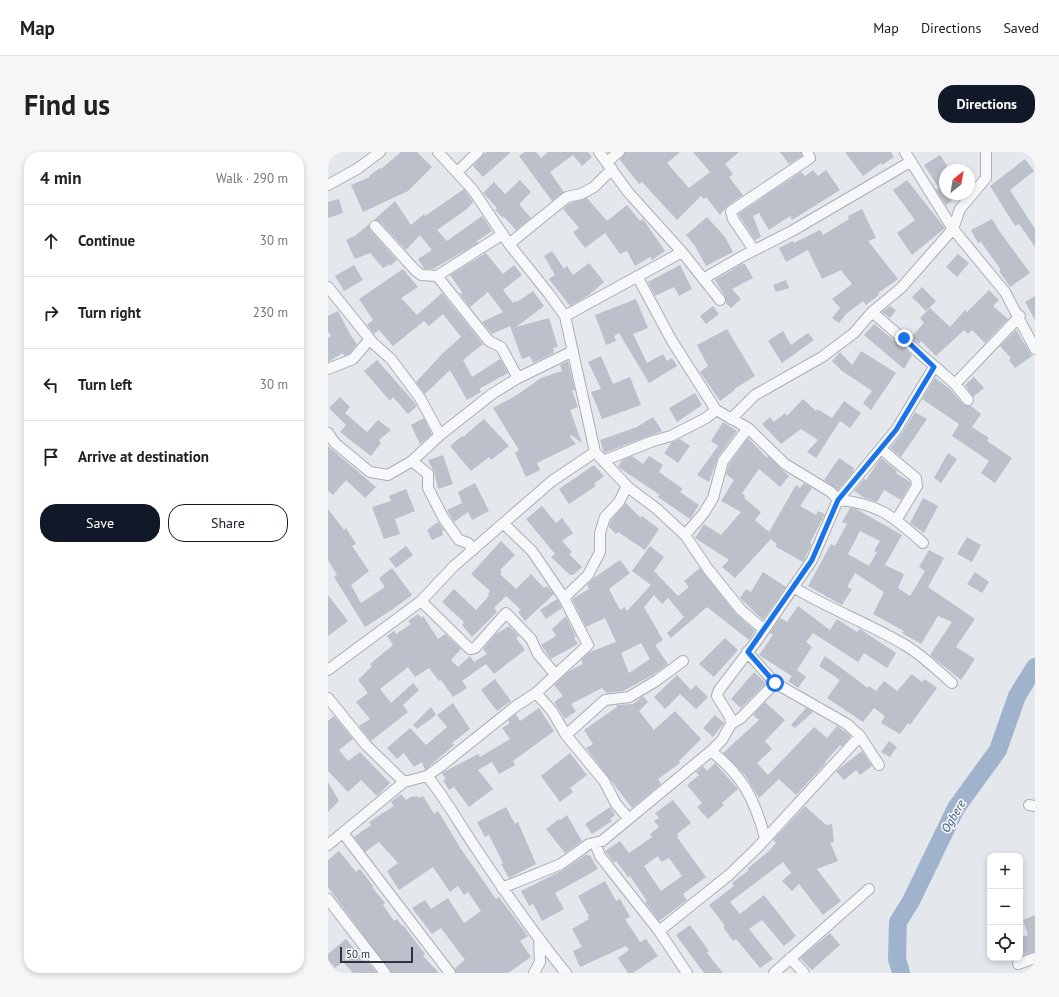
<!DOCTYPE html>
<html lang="en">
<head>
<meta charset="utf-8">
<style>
  :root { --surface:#fff; --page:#f6f6f6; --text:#202124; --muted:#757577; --line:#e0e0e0; --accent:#111827 }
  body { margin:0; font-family:"PT Sans",sans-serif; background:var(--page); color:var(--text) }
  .controls { position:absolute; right:12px; bottom:12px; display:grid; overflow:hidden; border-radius:8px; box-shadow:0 2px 6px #0003 }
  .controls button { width:36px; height:36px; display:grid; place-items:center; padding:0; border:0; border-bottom:1px solid var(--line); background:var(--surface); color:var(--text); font:20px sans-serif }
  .compass { position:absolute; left:611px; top:12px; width:36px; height:36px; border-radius:50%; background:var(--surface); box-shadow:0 2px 6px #0003; rotate:31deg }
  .scale { position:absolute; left:12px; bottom:10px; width:73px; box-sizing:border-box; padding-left:4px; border:2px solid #2b3445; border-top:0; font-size:11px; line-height:14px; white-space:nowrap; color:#2b3445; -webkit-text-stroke:3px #f4f6f9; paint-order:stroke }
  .stop { position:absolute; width:12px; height:12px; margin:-9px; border:3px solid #1a73e8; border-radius:50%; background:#fff }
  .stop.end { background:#1a73e8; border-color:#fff; box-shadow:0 1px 4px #0008 }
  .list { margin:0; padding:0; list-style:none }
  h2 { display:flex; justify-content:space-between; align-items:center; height:52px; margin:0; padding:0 16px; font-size:17px }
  h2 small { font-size:13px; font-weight:400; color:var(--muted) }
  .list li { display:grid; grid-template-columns:26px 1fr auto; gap:12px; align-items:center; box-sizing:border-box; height:72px; padding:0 16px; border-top:1px solid var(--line) }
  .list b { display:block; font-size:15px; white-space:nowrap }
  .list em { font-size:13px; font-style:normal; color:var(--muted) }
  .actions { display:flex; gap:8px; padding:12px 16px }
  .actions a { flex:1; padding:9px 0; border:1px solid var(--accent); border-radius:16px; text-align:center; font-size:14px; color:var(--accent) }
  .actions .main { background:var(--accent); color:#fff }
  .icon { flex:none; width:22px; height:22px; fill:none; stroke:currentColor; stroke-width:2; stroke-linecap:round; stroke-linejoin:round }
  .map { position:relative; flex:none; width:707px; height:821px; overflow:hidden; border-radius:16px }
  header { display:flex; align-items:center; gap:24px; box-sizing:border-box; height:56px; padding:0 20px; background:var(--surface); border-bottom:1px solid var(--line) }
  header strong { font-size:19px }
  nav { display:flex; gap:22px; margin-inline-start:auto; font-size:14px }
  .intro { display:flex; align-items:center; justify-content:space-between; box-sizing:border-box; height:96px; padding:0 24px }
  h1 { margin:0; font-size:28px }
  .button { padding:10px 18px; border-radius:16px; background:var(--accent); color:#fff; font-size:14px; font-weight:700 }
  main { display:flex; gap:24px; padding:0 24px }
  aside { flex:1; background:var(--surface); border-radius:16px; box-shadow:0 2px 6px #0003 }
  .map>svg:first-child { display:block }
</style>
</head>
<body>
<header>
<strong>Map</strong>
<nav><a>Map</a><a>Directions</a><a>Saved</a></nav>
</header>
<div class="intro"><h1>Find us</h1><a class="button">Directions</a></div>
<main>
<aside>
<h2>4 min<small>Walk · 290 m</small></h2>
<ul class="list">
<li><svg class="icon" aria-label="ahead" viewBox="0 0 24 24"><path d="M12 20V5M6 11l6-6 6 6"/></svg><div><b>Continue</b></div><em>30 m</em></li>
<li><svg class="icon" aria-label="right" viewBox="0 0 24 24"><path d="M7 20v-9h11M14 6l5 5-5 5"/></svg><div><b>Turn right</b></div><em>230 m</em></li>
<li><svg class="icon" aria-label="left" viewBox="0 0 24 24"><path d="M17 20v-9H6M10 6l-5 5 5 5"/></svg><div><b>Turn left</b></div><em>30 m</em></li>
<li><svg class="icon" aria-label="arrive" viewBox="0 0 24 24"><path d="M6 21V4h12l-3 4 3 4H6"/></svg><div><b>Arrive at destination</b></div></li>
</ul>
<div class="actions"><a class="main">Save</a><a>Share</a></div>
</aside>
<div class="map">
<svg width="707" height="821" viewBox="0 0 707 821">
  <rect width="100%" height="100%" fill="#e4e7ec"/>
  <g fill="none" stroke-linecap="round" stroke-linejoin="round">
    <path stroke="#9fb4cc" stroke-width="18" d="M573 821 569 807 570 770 583 749 628 656 670 598 689 544 707 515"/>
  </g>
  <path fill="#bbc0ca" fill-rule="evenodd" d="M73 0H89L104 15 80 39 35 60 23 33 42 25 41 24 52 16 53 17Z
    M158 0H183L155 25 145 14Z
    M197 0H208L213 6 220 0H260L264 5 254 14 245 3 222 20 236 40 224 49 191 4Z
    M297 0H352L339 11 361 36 382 20 365 0H411L397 12 405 22 401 25 415 43 399 54 392 63 378 45 376 47 373 44 349 68 314 30 311 32 296 13 292 8Z
    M452 0H473L474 4 461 12Z
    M517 0H563L566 5 554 13 553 11 535 24Z
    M612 3 622 18H617V42H633L618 53 608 38 611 36 596 13Z
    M697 7 706 19 682 38 707 77V95L691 72 687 74 662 34Z
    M485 18 490 24 498 18 512 38 464 68 462 64 441 78 431 61 425 64 433 85 427 88 410 62 473 20 477 24Z
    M192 28 203 40 191 52 203 66 188 78 176 65 175 66 167 58 169 56 155 41 166 30 177 42Z
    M579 28 617 76 584 103 569 81 587 68 565 38Z
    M136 37 145 50 139 57 109 78 119 89 154 64 164 79 149 89 150 91 105 117H96L90 107 104 98 92 83 78 98 52 70 46 68 67 49 83 73 96 62 97 64Z
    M259 46 279 69 299 53 312 69 315 67 337 99 324 108 322 105 307 114 299 99 292 102 277 81 257 96 245 80 251 76 235 57 242 51Z
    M11 47 15 61 0 66V50Z
    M534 57 548 86 540 89 570 127 550 141 551 143 538 153 535 149 518 162 511 171 504 166 512 156 504 147 524 132 513 118 494 127 480 98 458 110 451 96 465 89 466 91 492 78 495 83 521 67 520 64Z
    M379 65 397 85 405 100 378 114 367 94 358 83Z
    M664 67 672 80 702 121 682 135 671 119 673 118 653 90 650 91 643 78Z
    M41 72 42 78 69 108 62 114 61 112 55 116 42 101 27 107 18 88 27 84Z
    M224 99 236 117 239 114 245 123 261 111 276 130 261 143 242 154 221 127 227 123 216 104Z
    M158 101 175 122 186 113 194 123 175 138 185 151 188 149 189 150 205 139 216 154 188 175 221 166 230 195 225 196 226 201 205 211 202 204 194 207 182 174 164 182 154 170 175 160 160 140 142 155 132 142 134 140 122 123Z
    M630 102 641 111 629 125 618 115Z
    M414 112H417L425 126 404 137 413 147 403 156 398 151 397 144 387 128Z
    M26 113 35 128 16 139 7 124Z
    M352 113 364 137 351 144 346 135 327 144 320 130Z
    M75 117 90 135 73 146 89 163 114 141 155 192 135 208 144 225 172 207 180 221 151 237 153 240 139 248 122 218 97 242 88 230 114 202 133 185 115 162 101 174 96 169 65 194 51 178 46 182 39 173 45 168 31 147Z
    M458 128 461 136 448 140 445 133Z
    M594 135 608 149 598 159 584 145Z
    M661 138 671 148 665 154 680 167 657 191 644 178 640 182 636 178 608 204 593 189 591 192 583 185 596 171 592 166 602 156 622 175 637 158 639 160Z
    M707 144V168L697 150Z
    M308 147 320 176 305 182 319 211 335 202 339 209 344 206 349 214 321 231 291 181 286 184 288 189 278 193 267 163Z
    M385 154 391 162 378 172 372 164Z
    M562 154 568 158 562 166 554 160Z
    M10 159 23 184 29 192 21 202 16 204 15 201 0 210V186L3 184 0 179V164Z
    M546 172 584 203 576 217 536 183Z
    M399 177 427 224 406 237 407 238 392 249 372 220 380 214 369 193Z
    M688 178 704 204 687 216 681 208 683 206 672 194Z
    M455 179 463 193 480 181 486 188 454 211 440 189Z
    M533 199 568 221 543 258 535 251 544 239 514 219 504 209 512 200 524 213Z
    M273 204 285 232 302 225 313 253 274 267 263 240 273 237 260 210Z
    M49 208 86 250 89 254 80 262 65 245 62 249 36 219Z
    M240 209 247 238 244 239 250 255 242 258 254 291 243 283 242 285 248 292 209 311 212 318 198 325 187 301 191 298 165 256 189 243 213 226 234 219 232 213Z
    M646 225 656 236 645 245 637 233Z
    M607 226 622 237 635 252 643 254 653 262 644 275 661 286 659 289 684 306 667 331 653 321 661 309 624 284 631 272 594 247Z
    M367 241 374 253 349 270 341 256Z
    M12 245 22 255 17 261 39 280 50 268 63 278 51 288 53 291 43 304 12 280 18 273 1 256Z
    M475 247 488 259 489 257 504 266 516 249 533 261 522 276 512 269 488 306 479 300 490 288 473 277 453 292 434 272 442 265 446 270 457 261 459 264Z
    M587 260 599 267 573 305 562 296 574 281Z
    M325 265 334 279 276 301 272 288 309 275Z
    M96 266 104 282 92 292 83 273Z
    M156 267 181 294 163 308 161 305 143 319 122 294 134 284 135 285Z
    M395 270 409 279 390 305 381 330 369 323 390 294 383 289Z
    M420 286 439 306 440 304 461 324 452 335 431 317 414 341 417 344 416 346 433 360 427 368 441 380 468 333 472 336 476 331 484 336 472 354 488 363 490 359 497 362 482 391 484 392 475 410 447 394 449 392 443 387 407 426 394 415 401 408 367 386 376 372 393 383 413 360 393 349 406 328 398 322 401 312Z
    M352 287 362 294 350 311 336 301 344 290Z
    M0 294 48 335 37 346 18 328 5 343 0 339Z
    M620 301 629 307 613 331 606 326Z
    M115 303 125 332 110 337 106 320 100 308Z
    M304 304 315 312 321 304 335 313 331 320 355 337 352 340 371 353 362 367 330 345 332 343 290 315 294 308Z
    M511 306 526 316 525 320 510 338 496 328Z
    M553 306 569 319 568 321 582 330V333L573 348 556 338 549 350 537 346 526 339 536 327 538 328Z
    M266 313 276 324 266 332 268 334 241 352 231 337Z
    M147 331 161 359 144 368 140 360 126 370 119 358 134 351 130 340Z
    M78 337 87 359 67 367 72 382 56 387 44 355 63 349 61 344Z
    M595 346 610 354 596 381 582 371Z
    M298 351 313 366 314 364 331 377 317 398 290 380 288 382 281 375 283 368Z
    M214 354 228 371 234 366 245 381 234 389 244 400 241 402 254 415 245 423H242L223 405 227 402 198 367Z
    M522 356 528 357 574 383 557 413 576 422 570 436 582 444 597 419 591 415 601 398 616 406 600 435 647 467 628 495 647 507 633 528 602 503 624 470 610 464 593 492 574 481 576 479 545 462 556 440 527 421 519 435 524 437 514 453 480 434 503 392 507 394 519 372 514 370ZM532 379 552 389 546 399 549 400 541 414 520 402Z
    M0 357 16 378 18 376 28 392 24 394 41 419 23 433 33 451 57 435 51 426 64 416 84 443 65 457 37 475 6 425 9 423 0 408Z
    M110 370 116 378 114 379 115 383 104 388 99 378Z
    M639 385 653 393 644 410 629 402Z
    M173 389 187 403 172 418 174 419 172 422 188 437 203 422 216 436 219 434 226 442 197 469 190 460 193 458 178 444 166 456 169 460 144 485 134 473 136 470 114 450 126 437 148 458 161 444 160 442 162 439 143 422Z
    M78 394 85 403 68 416 61 407Z
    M322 394 336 405 326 419 350 444 361 435 356 429 372 416 408 462 427 479 421 488 379 455 343 486 339 481 356 465 340 446 334 452 326 443 316 455 335 488 327 493 340 512 325 523 295 539 279 541 274 536 243 552 248 559 237 567 226 550 235 544 226 533 241 519 255 512 253 508 262 500 288 490 277 466 258 475 244 447 261 437 259 433 267 425 292 408 302 421 281 437 292 458 297 455 299 459 323 433 304 419ZM313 491 322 507 301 521 293 501Z
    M435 420 458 435 435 468 412 446 418 437 423 440Z
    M647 420 661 430 654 441 639 432Z
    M0 443 20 469 0 484Z
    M229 447 234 456 218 467 212 458Z
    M470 454 502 478 509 467 529 480 532 477 568 501 559 516 536 501 530 510 485 481 478 490 484 495 469 518 478 525 470 536 460 529 464 524 431 503 445 483 442 481 452 466 459 470Z
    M90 462 93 466 95 464 110 487 117 482 133 497 123 508 130 515 142 504 146 510 159 502 155 497 168 482 181 474 191 484 188 486 197 498 166 522 158 512 134 529 139 536 125 545 113 528 111 529 101 516 87 525 80 515 52 537 63 551 85 531 91 538 75 553 80 560 43 589 31 574 42 567 28 550 40 541 30 528 44 514 42 512 65 493 59 484 66 479 68 482 83 472 80 469Z
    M238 464 248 485 246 486 250 492 223 507 213 493 228 484 224 477Z
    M397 486 410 498 386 525 371 512Z
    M497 504 540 536 541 534 548 539 556 529 569 539 584 522 594 530 597 527 609 536 582 573 580 571 572 582 553 571 557 564 546 556 535 570 499 546 512 528 491 514Z
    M426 520 438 531 413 556 403 547Z
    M349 523 363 538 368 533 380 545 368 557 352 542 337 557 326 545Z
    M167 527 183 549 169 559 153 538Z
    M315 544 320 550 311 559 326 578 347 559 373 587 351 609 352 611 330 627 333 632 304 656 258 596 265 592 256 578 289 555 288 553 305 552Z
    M437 550 457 568 437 589 444 597 429 611 440 623 486 575 499 586 509 574 523 584 514 595 512 593 497 610 498 611 468 643 451 627 431 646 417 623 395 601 431 568 425 563Z
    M125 551 142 577 124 591 126 593 97 618 94 610 86 615 76 601 69 607 59 596 82 576 98 593 119 575 109 563Z
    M103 555 108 563 89 577 85 573Z
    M211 556 226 579 185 609 187 613 171 622 164 610 150 618 165 637 141 655 126 635 121 638 115 628 118 627 114 621 150 602 152 605 182 587 174 576 182 571 180 568 188 562 192 569Z
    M478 556 485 560 467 576 463 573Z
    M387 563 396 571 385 585 375 576Z
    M6 564 25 587 11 598 20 609 32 600 62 631 49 644 33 628 20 640 0 619V569Z
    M561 589 569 595 562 605 553 600Z
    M534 599 544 614 532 623 528 618 516 628 508 619Z
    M242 601 259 623 242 636 245 640 232 650 213 624Z
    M387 611 410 637 394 651 396 653 380 667 369 655 374 651 359 633 371 623 368 620 375 614 379 619Z
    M0 630 11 649 0 660Z
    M73 642 78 648 85 644 86 645 89 644 91 646 95 644 106 662 110 659 133 697 168 747 171 745 200 784 192 789 203 805 180 821H128L127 816 137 808 113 776 104 782 84 756 97 748 103 757 120 746 136 771 153 759 140 740 136 743 130 734 122 740 105 715 71 738 59 719 70 711 51 690 37 700 26 685 43 673 41 670 66 654 63 650Z
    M345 648 363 671 349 682 351 684 349 685 378 725 355 742 359 748 331 769 317 750 319 749 302 724 300 725 288 709 286 711 277 699 292 689 301 701 324 685 322 682 331 675 326 669 331 666 327 661ZM330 704 333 710 341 706 354 724 333 739 316 714Z
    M477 654 498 673 504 672 506 690H502L510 709 489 717 513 749 495 763 471 732 464 739 454 729 463 721 455 710 402 750 412 762 436 743 468 784 456 794 434 768 421 777 445 807 432 816 408 787 405 789 395 775 397 774 381 753 406 734 404 731 421 718 419 717 441 699 448 691 445 688Z
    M178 655 187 672 190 670 208 712 181 726 173 712 175 711 161 683 157 685 149 670Z
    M282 655 287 663 282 667 284 669 264 682 257 672Z
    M239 663 254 689 237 701 218 677 231 667 232 668Z
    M11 699 28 720 32 717 45 734 44 735 57 751 55 753 66 769 69 767 74 774 75 773 97 802 95 804 111 821H63L0 735V708Z
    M259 702 260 704 262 703 270 717 227 741 236 757 214 769 205 752 201 754 193 739 237 717Z
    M277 729 288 749 292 747 302 765 297 767 312 790 318 787 330 804 305 821H300L290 806 301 798 298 794 252 815 245 799 254 795 244 777 261 767 259 765 261 764 250 744Z
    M707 763V800L692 804V785L700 783 695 768Z
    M362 773 381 799 379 801 395 821H376L348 783Z
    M502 781 512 793 484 818 472 806Z
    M18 787 36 809 38 808 49 821H25L15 810 7 816 0 808V802Z"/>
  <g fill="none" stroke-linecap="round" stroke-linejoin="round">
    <g stroke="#a9aeb7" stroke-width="12">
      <path id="street" d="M110 0 145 38 181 92 221 142 237 164 267 300 301 336 329 357 357 383 380 417 413 458 436 478
        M271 0 300 40 354 100 392 148
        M577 0 625 77 677 140 707 197
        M279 10 291 0
        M129 20 150 0
        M0 33 29 17 52 0
        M47 74 87 118 93 123 109 124 175 82
        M181 92 239 45 253 42 266 35 284 17
        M426 98 405 67 403 59 482 6 479 0
        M109 124 161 189 173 195 190 226
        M309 124 344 189 388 258 420 276 457 312 503 340 510 348C550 351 566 365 595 391
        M375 127 413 105 464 79 582 10
        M0 135 45 191 63 207 92 246 112 283
        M544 160 627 232 640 248
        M237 164 354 100
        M0 217 25 207 42 187
        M627 232 692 164
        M403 267 427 243 494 205 526 181 544 160 573 136 625 77 632 57 658 26V0
        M0 281 7 291 42 320 60 323 84 309 112 283 164 242 190 226 245 199
        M553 297 588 326 589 334 569 367
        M84 309 100 322V336L116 367 131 388 140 391 145 398
        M275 309 325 289 343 284 378 266 388 258
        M357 383 376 361 385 346 395 309 420 276
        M465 435C501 457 540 471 577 493 594 503 609 518 624 531
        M236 446 260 423 272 400V381L277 365 291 350 299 334
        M93 449 142 497 147 496 178 461 203 487 210 502 227 522
        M419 500 447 531 519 572 532 584 551 613
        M0 518 93 449 126 414 224 329 267 300
        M208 541 224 559 238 583 276 629 288 652 301 667
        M0 546 38 593 76 630
        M403 572 413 566 447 531
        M238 583 277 548 301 545 328 529 355 509
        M383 599C415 624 427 648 437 686
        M99 624C118 647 132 673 149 698 177 740 206 782 238 821
        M701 653 707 654
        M15 681 122 821
        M267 691 272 704 331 779 359 821
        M0 693 76 630 99 624 113 614 188 554 208 541 260 493 236 446 204 399 176 372
        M174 736 233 712 261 692 274 689 383 599 394 588 403 572 402 565 389 544 391 538 430 487 484 408 510 348 568 278 606 215
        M0 747 57 821
        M331 779 401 723 430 695 532 584
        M462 806 476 821
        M690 812 707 806
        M206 821 212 810 211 786
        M446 821 541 737"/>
    </g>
    <use href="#street" stroke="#f7f8fa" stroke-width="10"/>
  </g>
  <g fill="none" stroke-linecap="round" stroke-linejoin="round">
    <path stroke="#1a73e8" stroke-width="5" d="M447 531 420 500 484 408 510 348 568 278 606 215 576 186"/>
  </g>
  <g text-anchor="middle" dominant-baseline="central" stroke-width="3.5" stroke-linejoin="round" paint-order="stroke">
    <g font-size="12" font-style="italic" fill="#34527a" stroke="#f4f6f9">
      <text transform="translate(625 664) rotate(-60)">Ogbere</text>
    </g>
  </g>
</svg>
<div class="controls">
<button>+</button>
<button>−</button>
<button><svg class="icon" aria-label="locate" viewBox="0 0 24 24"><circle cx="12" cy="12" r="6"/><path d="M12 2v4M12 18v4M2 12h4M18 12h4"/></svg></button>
</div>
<svg class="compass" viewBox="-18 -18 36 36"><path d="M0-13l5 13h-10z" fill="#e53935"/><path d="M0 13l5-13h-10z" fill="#757577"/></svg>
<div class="scale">50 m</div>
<div class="stop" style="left:447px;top:531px"></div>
<div class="stop end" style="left:576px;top:186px"></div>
</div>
</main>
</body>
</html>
